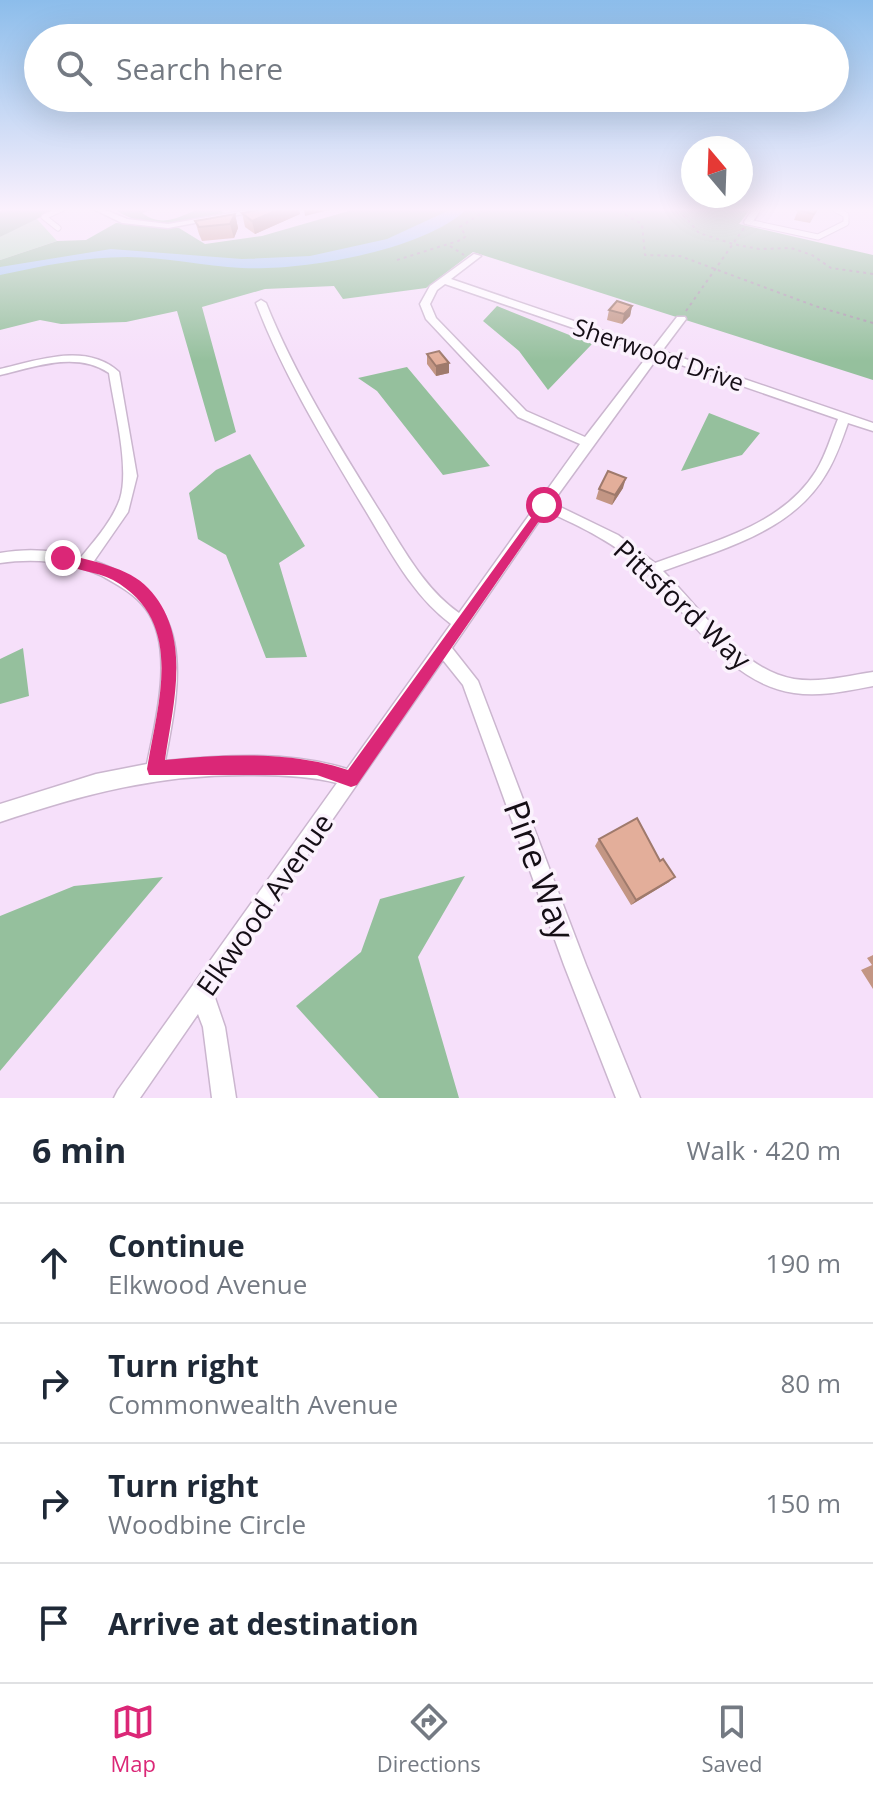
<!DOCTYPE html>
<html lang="en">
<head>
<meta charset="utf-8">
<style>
  :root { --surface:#fff; --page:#f2f2f3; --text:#1f2937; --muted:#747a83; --line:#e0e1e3; --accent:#db2777 }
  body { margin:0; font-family:"Open Sans",sans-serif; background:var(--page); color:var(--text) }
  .compass { position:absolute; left:681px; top:136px; width:72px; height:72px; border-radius:50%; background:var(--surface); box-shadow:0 8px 32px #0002; rotate:341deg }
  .stop { position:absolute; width:24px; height:24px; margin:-18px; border:6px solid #db2777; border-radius:50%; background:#fff }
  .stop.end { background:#db2777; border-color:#fff; box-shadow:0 2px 8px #0008 }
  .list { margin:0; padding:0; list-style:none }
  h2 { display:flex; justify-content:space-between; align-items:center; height:104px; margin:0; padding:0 32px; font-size:34px }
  h2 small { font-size:26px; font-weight:400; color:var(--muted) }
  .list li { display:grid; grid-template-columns:52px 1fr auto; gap:24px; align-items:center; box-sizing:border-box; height:120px; padding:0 32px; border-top:2px solid var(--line) }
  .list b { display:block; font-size:30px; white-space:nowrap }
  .list p { margin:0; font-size:26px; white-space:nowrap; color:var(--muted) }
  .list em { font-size:26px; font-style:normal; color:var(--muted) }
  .icon { flex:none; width:44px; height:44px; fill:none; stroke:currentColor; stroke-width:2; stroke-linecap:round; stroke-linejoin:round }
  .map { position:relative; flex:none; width:873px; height:1098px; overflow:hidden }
  .search { position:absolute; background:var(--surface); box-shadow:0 8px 32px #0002; left:24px; right:24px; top:24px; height:88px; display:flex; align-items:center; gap:20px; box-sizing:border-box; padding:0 28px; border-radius:44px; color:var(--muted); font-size:30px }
  .sheet { height:584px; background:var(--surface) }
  nav { display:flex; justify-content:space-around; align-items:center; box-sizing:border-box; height:112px; border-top:2px solid var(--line); background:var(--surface); font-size:22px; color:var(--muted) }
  nav a { display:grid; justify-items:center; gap:4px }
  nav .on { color:var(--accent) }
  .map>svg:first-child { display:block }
</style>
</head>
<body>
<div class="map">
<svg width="873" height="1098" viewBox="0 0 873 1098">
  <rect width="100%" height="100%" fill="#f6e0fa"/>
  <path fill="#b5debd" d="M35 217 57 241 0 260V237Z"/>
  <path fill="#95c09d" d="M13 208H59L0 237V212Z
    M122 208H157L142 213C172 235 196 200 217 208 220 209 222 212 226 214 191 220 149 232 117 211Z
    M359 208H751L739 224 873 255V380L473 252 426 288 343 299 334 286 265 289 202 307 236 432 215 442 177 311 126 322 61 324 40 320 0 330V260L57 241 86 240 116 223 179 228 205 244 262 236Z
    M497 306 592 344 548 390 519 351 483 321Z
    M407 367 490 466 443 475 377 391 358 378Z
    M709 413 760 433 742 455 681 471Z
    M250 454 305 546 279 563 307 657 266 658 226 555 198 539 189 493 216 470Z
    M23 648 29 696 0 704V659Z
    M465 876 418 957 459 1098H379L296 1006 361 952 380 899Z
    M163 877 0 1071V916L74 886Z"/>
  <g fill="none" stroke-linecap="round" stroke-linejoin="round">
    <path fill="#a3caf0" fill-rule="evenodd" d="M454 208H468C424 251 302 271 242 268 204 266 165 257 127 257 84 257 42 266 0 275V267L111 249 242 259 310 256 387 239Z"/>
    <g stroke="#cbb6cf" stroke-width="7">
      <path id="service" d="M748 222 818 237 846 223V215L833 208
        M58 228 44 217 63 208"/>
    </g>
    <g stroke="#cbb6cf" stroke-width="3">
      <path id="minor" d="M0 208H10L0 211Z
        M91 208H101L127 219 168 224 260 208H275L168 228 122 223Z
        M754 208H762L751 224H745L744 222Z
        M474 254 481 256 451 279 653 348 677 317H685L686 319 662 351 873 423V431L848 423C842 440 836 458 826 474 792 532 722 549 663 571 700 607 740 670 794 679 820 683 847 676 873 672V686C847 691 820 697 794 693 727 683 690 615 645 571 617 544 582 527 546 511L452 648 478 681 586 965 640 1098H616L564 965 463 685 443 660 213 992 225 1027 236 1098H212L203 1027 198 1014 140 1098H114L118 1090 337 783C309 776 281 775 252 775 159 774 87 793 0 822V804L96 774 147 764C156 720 175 648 146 609 134 593 118 585 102 576 71 561 34 558 0 563V553C28 548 54 550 81 557 96 539 112 521 120 499 130 467 114 408 109 373 76 351 35 367 0 375V369C38 360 87 342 119 372L137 476 128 512 94 561C196 598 182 674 165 761 224 755 291 751 347 769L451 624C412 595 389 549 364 508 324 441 284 376 256 303L261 300 266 303C295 375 336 441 377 507 401 544 422 587 459 613L580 444 518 417 426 319 420 304 430 286ZM445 284 649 354 585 437 526 411 436 318 430 304 437 290ZM658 357 838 419C831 436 826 455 816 471 782 526 711 542 655 563L618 535 552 503Z"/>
    </g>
    <path stroke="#a494a7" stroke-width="2" stroke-dasharray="3 4" stroke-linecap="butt" d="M591 208 618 211 642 224 645 255 680 256 815 306 873 323
      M663 208 684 216 699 233 733 244 759 249 791 248 812 255 831 268 873 274
      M450 246 464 255
      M397 260 461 240 466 236 460 227 489 208
      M686 311 744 228"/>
    <use href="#service" stroke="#fff" stroke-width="5"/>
    <use href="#minor" fill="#fff" fill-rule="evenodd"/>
  </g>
  <path fill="#c39684" d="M221 208H240L222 210Z
    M798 210 815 214 810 223 794 220Z
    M242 213 300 214 255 234 245 227Z
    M235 214 238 228 234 238 202 241 199 234 195 221Z
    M632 306 630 316 622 324 607 320 609 310Z
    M427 354 449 363V373L436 376 427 364Z
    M623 488 612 505 596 499 599 489Z
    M599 839 669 882 631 905 595 846Z
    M873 955V989L861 970 872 965 867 958Z"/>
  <path fill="#9f7a6c" d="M282 208H299L300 214 255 234 252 221Z
    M304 208H337L305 216Z
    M235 214 238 228 234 238 230 224Z
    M632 306 630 316 622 324 624 314Z
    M449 363V373L436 376V366Z
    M626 478 623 488 612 505 615 495Z
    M675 877 669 882 631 905 636 900Z"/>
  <path fill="#e3ae9a" stroke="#9f7a6c" stroke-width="2" d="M261 208H282L252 221 242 213 257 210Z
    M800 208H818L814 214 798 210Z
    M235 214 230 224 199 227 195 221Z
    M617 301 632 306 624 314 609 310Z
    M439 351 449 363 436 366 427 354Z
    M608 471 626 478 615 495 599 489Z
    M637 818 660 861 663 859 675 877 636 900 599 839Z"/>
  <linearGradient id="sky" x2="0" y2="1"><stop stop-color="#8cbdeb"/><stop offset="0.58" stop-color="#fbf1fd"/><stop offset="1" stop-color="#fbf1fd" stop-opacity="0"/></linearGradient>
  <rect width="873" height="361" fill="url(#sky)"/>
  <path fill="#db2777" d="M544 500 548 502V508L357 785 351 787 317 775H149L147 769C158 701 186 621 113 580 97 571 69 571 57 558L63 553C90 561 129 567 148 588 193 635 173 704 165 760 224 754 292 751 348 770Z"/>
  <g text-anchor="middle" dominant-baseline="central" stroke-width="7" stroke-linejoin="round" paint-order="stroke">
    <g font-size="24" fill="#150e16" stroke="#fbf2fd">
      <text transform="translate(659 354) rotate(19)">Sherwood Drive</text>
    </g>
    <g font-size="28" fill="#150e16" stroke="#fbf2fd">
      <text transform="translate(683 604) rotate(43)">Pittsford Way</text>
      <text transform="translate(264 904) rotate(-55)">Elkwood Avenue</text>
    </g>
    <g font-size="34" fill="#150e16" stroke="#fbf2fd">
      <text transform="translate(540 870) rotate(70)">Pine Way</text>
    </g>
  </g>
</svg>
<svg class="compass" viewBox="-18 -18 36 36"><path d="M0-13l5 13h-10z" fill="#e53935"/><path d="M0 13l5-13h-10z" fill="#747a83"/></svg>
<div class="stop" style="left:544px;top:505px"></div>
<div class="stop end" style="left:63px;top:558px"></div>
<div class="search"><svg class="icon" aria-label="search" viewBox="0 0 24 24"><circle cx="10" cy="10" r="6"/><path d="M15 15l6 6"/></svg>Search here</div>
</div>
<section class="sheet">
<h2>6 min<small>Walk · 420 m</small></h2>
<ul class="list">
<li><svg class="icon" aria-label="ahead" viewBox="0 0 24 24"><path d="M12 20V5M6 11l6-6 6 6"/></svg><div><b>Continue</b><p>Elkwood Avenue</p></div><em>190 m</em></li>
<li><svg class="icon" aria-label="right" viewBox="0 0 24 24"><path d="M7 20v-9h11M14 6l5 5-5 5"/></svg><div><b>Turn right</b><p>Commonwealth Avenue</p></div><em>80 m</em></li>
<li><svg class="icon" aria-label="right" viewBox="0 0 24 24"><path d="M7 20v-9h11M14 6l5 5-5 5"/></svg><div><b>Turn right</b><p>Woodbine Circle</p></div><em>150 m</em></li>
<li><svg class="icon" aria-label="arrive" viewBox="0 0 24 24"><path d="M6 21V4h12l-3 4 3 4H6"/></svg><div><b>Arrive at destination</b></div></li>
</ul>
</section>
<nav>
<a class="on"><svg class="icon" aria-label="map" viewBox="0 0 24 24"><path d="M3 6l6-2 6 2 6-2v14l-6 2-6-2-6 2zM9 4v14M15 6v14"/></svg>Map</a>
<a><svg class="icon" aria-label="directions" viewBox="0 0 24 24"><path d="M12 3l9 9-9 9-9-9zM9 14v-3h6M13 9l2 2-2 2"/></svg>Directions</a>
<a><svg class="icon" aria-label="saved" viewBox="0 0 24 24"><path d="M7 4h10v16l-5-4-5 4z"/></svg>Saved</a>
</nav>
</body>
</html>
